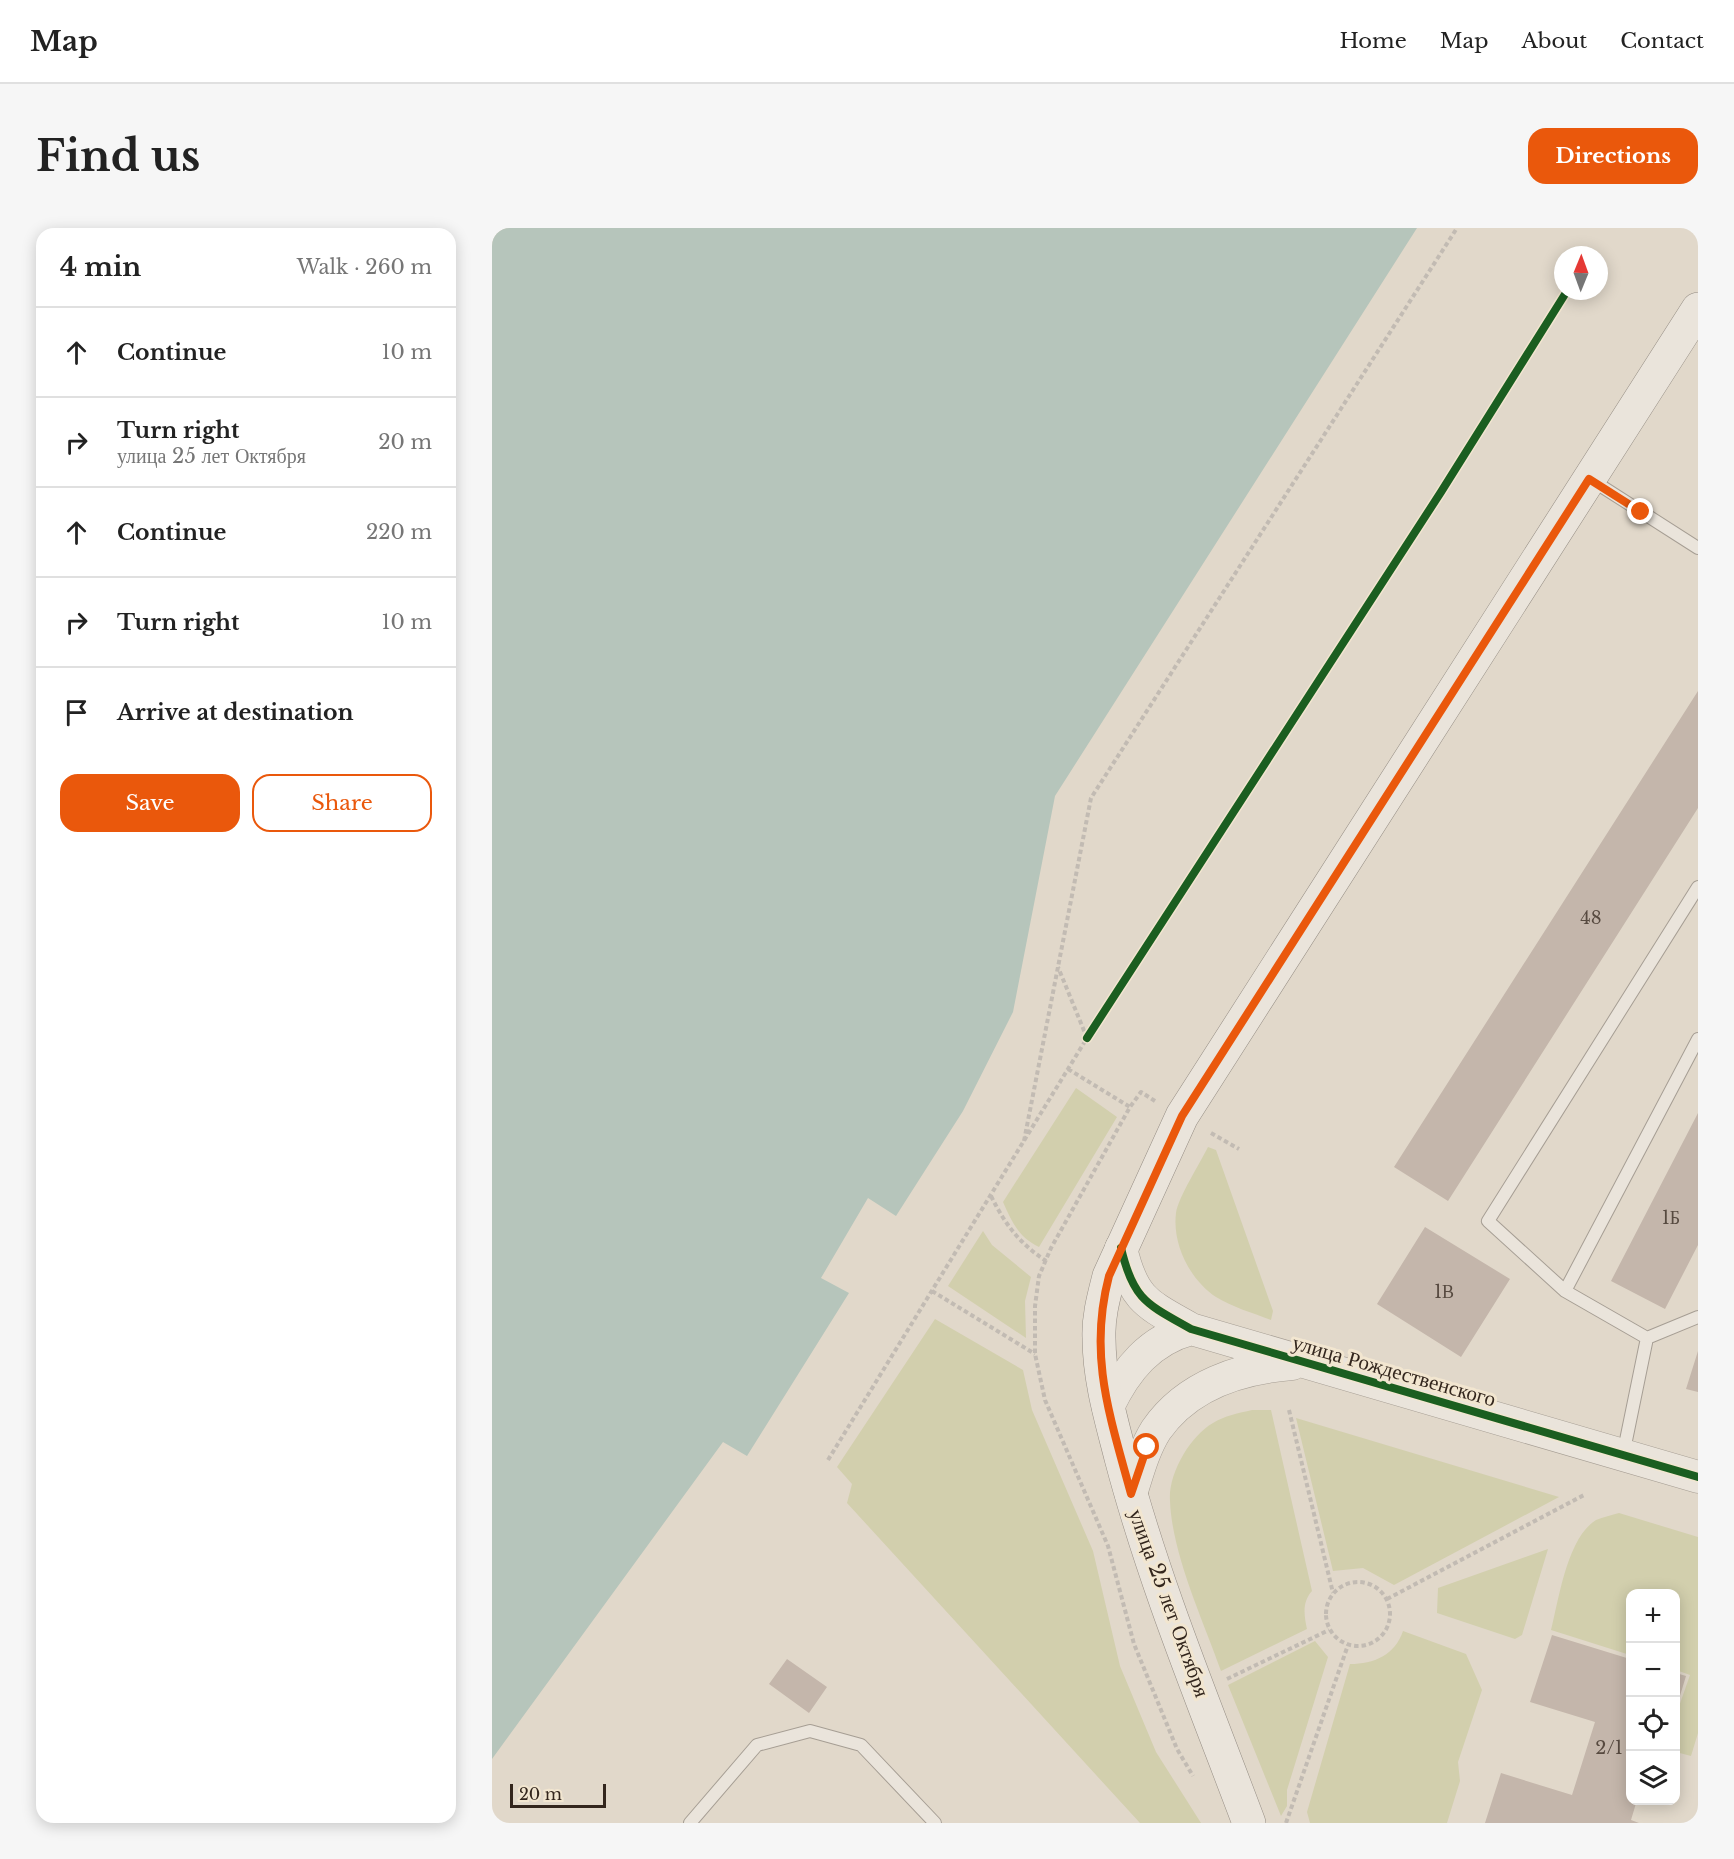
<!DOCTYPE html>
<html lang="en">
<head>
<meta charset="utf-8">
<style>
  :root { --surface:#fff; --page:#f6f6f6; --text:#222; --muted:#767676; --line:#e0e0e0; --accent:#ea580c }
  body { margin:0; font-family:"Libre Baskerville",serif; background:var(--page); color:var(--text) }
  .controls { position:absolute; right:18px; bottom:18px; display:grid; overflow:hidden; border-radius:12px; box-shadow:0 3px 15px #0003 }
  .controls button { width:54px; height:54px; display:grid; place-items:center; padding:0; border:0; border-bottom:2px solid var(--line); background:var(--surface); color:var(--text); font:30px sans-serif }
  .compass { position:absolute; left:1062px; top:18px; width:54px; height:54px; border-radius:50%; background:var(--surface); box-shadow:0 3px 15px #0003; rotate:1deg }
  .scale { position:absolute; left:18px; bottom:15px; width:96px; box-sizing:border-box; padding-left:6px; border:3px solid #33261d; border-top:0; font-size:16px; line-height:21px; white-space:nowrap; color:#33261d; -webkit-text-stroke:4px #f2e6d0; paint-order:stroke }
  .stop { position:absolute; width:18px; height:18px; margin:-14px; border:4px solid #ea580c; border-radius:50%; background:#fff }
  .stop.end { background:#ea580c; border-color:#fff; box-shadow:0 2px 6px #0008 }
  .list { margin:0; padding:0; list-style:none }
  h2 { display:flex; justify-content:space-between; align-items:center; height:78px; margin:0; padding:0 24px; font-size:26px }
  h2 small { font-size:20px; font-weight:400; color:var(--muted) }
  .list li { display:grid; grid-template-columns:39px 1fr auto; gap:18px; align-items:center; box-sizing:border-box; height:90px; padding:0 24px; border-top:2px solid var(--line) }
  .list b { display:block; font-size:22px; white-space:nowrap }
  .list p { margin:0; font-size:20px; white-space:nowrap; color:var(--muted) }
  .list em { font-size:20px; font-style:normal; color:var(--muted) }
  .actions { display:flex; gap:12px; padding:18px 24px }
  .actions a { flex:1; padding:14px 0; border:2px solid var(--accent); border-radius:18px; text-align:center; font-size:21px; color:var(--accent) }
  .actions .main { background:var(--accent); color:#fff }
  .icon { flex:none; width:33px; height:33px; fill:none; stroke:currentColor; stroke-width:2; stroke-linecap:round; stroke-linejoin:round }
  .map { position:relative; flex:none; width:1206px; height:1595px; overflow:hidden; border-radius:18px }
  header { display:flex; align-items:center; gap:36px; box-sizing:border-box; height:84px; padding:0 30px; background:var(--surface); border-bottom:2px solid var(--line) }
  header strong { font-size:28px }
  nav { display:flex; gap:33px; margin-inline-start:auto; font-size:21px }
  .intro { display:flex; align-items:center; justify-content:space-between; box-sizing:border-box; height:144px; padding:0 36px }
  h1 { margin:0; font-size:42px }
  .button { padding:15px 27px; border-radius:18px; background:var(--accent); color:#fff; font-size:21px; font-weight:700 }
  main { display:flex; gap:36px; padding:0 36px }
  aside { flex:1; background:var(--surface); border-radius:18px; box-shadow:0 3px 15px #0003 }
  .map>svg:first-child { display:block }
</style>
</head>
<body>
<header>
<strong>Map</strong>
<nav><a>Home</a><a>Map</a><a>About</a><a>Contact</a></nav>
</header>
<div class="intro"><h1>Find us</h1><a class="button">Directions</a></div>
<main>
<aside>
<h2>4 min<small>Walk · 260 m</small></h2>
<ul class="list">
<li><svg class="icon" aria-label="ahead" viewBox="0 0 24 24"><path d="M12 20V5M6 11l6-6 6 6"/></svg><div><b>Continue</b></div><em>10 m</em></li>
<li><svg class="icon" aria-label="right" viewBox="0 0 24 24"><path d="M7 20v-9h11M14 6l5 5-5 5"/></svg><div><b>Turn right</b><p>улица 25 лет Октября</p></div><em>20 m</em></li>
<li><svg class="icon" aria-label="ahead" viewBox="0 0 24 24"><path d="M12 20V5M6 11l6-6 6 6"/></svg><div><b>Continue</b></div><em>220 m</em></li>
<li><svg class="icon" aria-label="right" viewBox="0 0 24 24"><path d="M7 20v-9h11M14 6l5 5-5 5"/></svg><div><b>Turn right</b></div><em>10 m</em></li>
<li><svg class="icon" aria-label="arrive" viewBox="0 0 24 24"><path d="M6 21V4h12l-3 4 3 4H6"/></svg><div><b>Arrive at destination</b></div></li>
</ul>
<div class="actions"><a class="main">Save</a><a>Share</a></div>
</aside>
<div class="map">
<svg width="1206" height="1595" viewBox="0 0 1206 1595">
  <rect width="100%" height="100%" fill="#e1d8ca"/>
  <path fill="#d2cfad" d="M584 860 625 889 547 1019C526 1009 520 994 511 974Z
    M716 919 724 922 781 1083 779 1092C761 1085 740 1079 724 1069 698 1052 680 1016 684 985 686 970 708 935 716 919Z
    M491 1003 500 1017 539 1049 533 1073 534 1110 456 1058Z
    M443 1091 531 1142 540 1182 601 1323 628 1438 664 1524 709 1595H648L355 1275 360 1256 345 1239Z
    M760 1182H779L820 1363C810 1374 812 1387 815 1401L729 1443C711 1392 680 1326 678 1273 676 1246 698 1208 721 1195 732 1188 747 1185 760 1182Z
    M804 1190 1067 1269 902 1357 871 1340 841 1343Z
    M1127 1285 1206 1309V1505L1199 1528 1184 1524V1487L1198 1447 1184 1442V1366H1138V1427L1059 1402C1067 1371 1075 1310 1104 1292 1111 1289 1120 1287 1127 1285Z
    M1056 1321 1030 1407 1023 1411 945 1385 946 1360Z
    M911 1403 974 1426 990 1462 966 1534 968 1553 955 1595H818L815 1584 858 1436C882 1436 903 1427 911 1403Z
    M823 1413 836 1429 795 1562V1578L789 1588 736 1457Z"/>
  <path fill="#b6c5bb" d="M0 0H925L563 568 521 784 471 883 404 988 376 970 329 1050 357 1065 255 1228 231 1214 0 1531Z"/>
  <path fill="#c4b6ab" d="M1206 463V580L956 973 902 939Z
    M1206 885V1017L1173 1081 1119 1053Z
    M933 999 1018 1051 969 1129 885 1076Z
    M1206 1123V1164L1194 1161Z
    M1060 1407 1138 1431V1572H1145L1139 1592 1147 1595H993L1009 1545 1080 1567 1103 1494 1038 1474Z
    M295 1431 335 1459 317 1485 277 1456Z
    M1184 1445 1194 1448 1184 1481Z"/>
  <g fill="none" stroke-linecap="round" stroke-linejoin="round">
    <g stroke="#a69e94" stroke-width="14">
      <path id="service" d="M1098 251 1206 320
        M1073 1063 1206 811
        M1155 1110 1206 1089
        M1131 1227 1155 1110 1073 1063 996 993 1206 659
        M198 1595 265 1517 318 1503 369 1517 443 1595"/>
    </g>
    <g stroke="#a69e94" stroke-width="33">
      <path id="tertiary" d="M629 1020C641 1072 655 1076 699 1101L1206 1249
        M616 1179C634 1141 658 1112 699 1101
        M639 1266C646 1244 652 1221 664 1202 695 1157 749 1140 800 1136"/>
    </g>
    <g stroke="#958d84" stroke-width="34">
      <path id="secondary" d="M757 1595C712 1475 662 1355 629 1230 619 1191 607 1151 607 1110 606 1089 612 1068 617 1048L690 888 1206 81"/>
    </g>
    <path stroke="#c2bbb3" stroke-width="4" stroke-dasharray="4.5 3" stroke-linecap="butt" d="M576 841 638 879
      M663 873 649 864 638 879 559 1020 547 1048 543 1078V1126L553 1172 616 1318 642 1416 685 1521 701 1548
      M719 905 747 921
      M532 913 599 570 965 0
      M499 968C513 996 527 1015 554 1033
      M440 1063 543 1126
      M797 1182 841 1365
      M336 1232 595 810 566 739
      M834 1386a32 32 0 1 1 64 0a32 32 0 1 1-64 0Z
      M895 1371 1092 1267
      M735 1451 837 1402
      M794 1595 856 1417"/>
    <use href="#service" stroke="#eae4db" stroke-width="12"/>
    <use href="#tertiary" stroke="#eae4db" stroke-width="32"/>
    <use href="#secondary" stroke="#eae4db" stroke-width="33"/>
    <g stroke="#f2e6d0" stroke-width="11">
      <path id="cycleway" d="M595 810 949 264 1075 63
        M629 1020C641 1072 655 1076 699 1101L1206 1249"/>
    </g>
    <use href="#cycleway" stroke="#1b5e20" stroke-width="8"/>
  </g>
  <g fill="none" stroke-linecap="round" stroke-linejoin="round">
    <path stroke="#ea580c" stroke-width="8" d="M655 1219 639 1266C618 1188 596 1128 617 1048L690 888 1097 251 1149 284"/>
  </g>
  <g text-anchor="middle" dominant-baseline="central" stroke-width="6" stroke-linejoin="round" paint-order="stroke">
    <g font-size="18" fill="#574a40">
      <text x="1099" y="690">48</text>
      <text x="1179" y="990">1Б</text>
      <text x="952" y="1064">1В</text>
      <text x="1117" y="1520">2/1</text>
    </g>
    <g font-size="21" fill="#33261d" stroke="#f2e6d0">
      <text transform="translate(902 1143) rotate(16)">улица Рождественского</text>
      <text transform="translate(677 1375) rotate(70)">улица 25 лет Октября</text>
    </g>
  </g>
</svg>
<div class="controls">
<button>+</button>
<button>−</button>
<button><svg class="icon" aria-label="locate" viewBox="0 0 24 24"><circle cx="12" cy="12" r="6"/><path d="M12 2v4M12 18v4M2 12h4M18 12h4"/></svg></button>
<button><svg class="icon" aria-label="layers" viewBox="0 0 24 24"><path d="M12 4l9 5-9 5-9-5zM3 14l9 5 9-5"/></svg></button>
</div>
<svg class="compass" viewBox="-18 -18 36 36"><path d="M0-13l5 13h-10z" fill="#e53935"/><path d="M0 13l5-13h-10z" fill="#767676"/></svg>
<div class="scale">20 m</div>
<div class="stop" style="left:655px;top:1219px"></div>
<div class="stop end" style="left:1149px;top:284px"></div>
</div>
</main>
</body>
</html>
